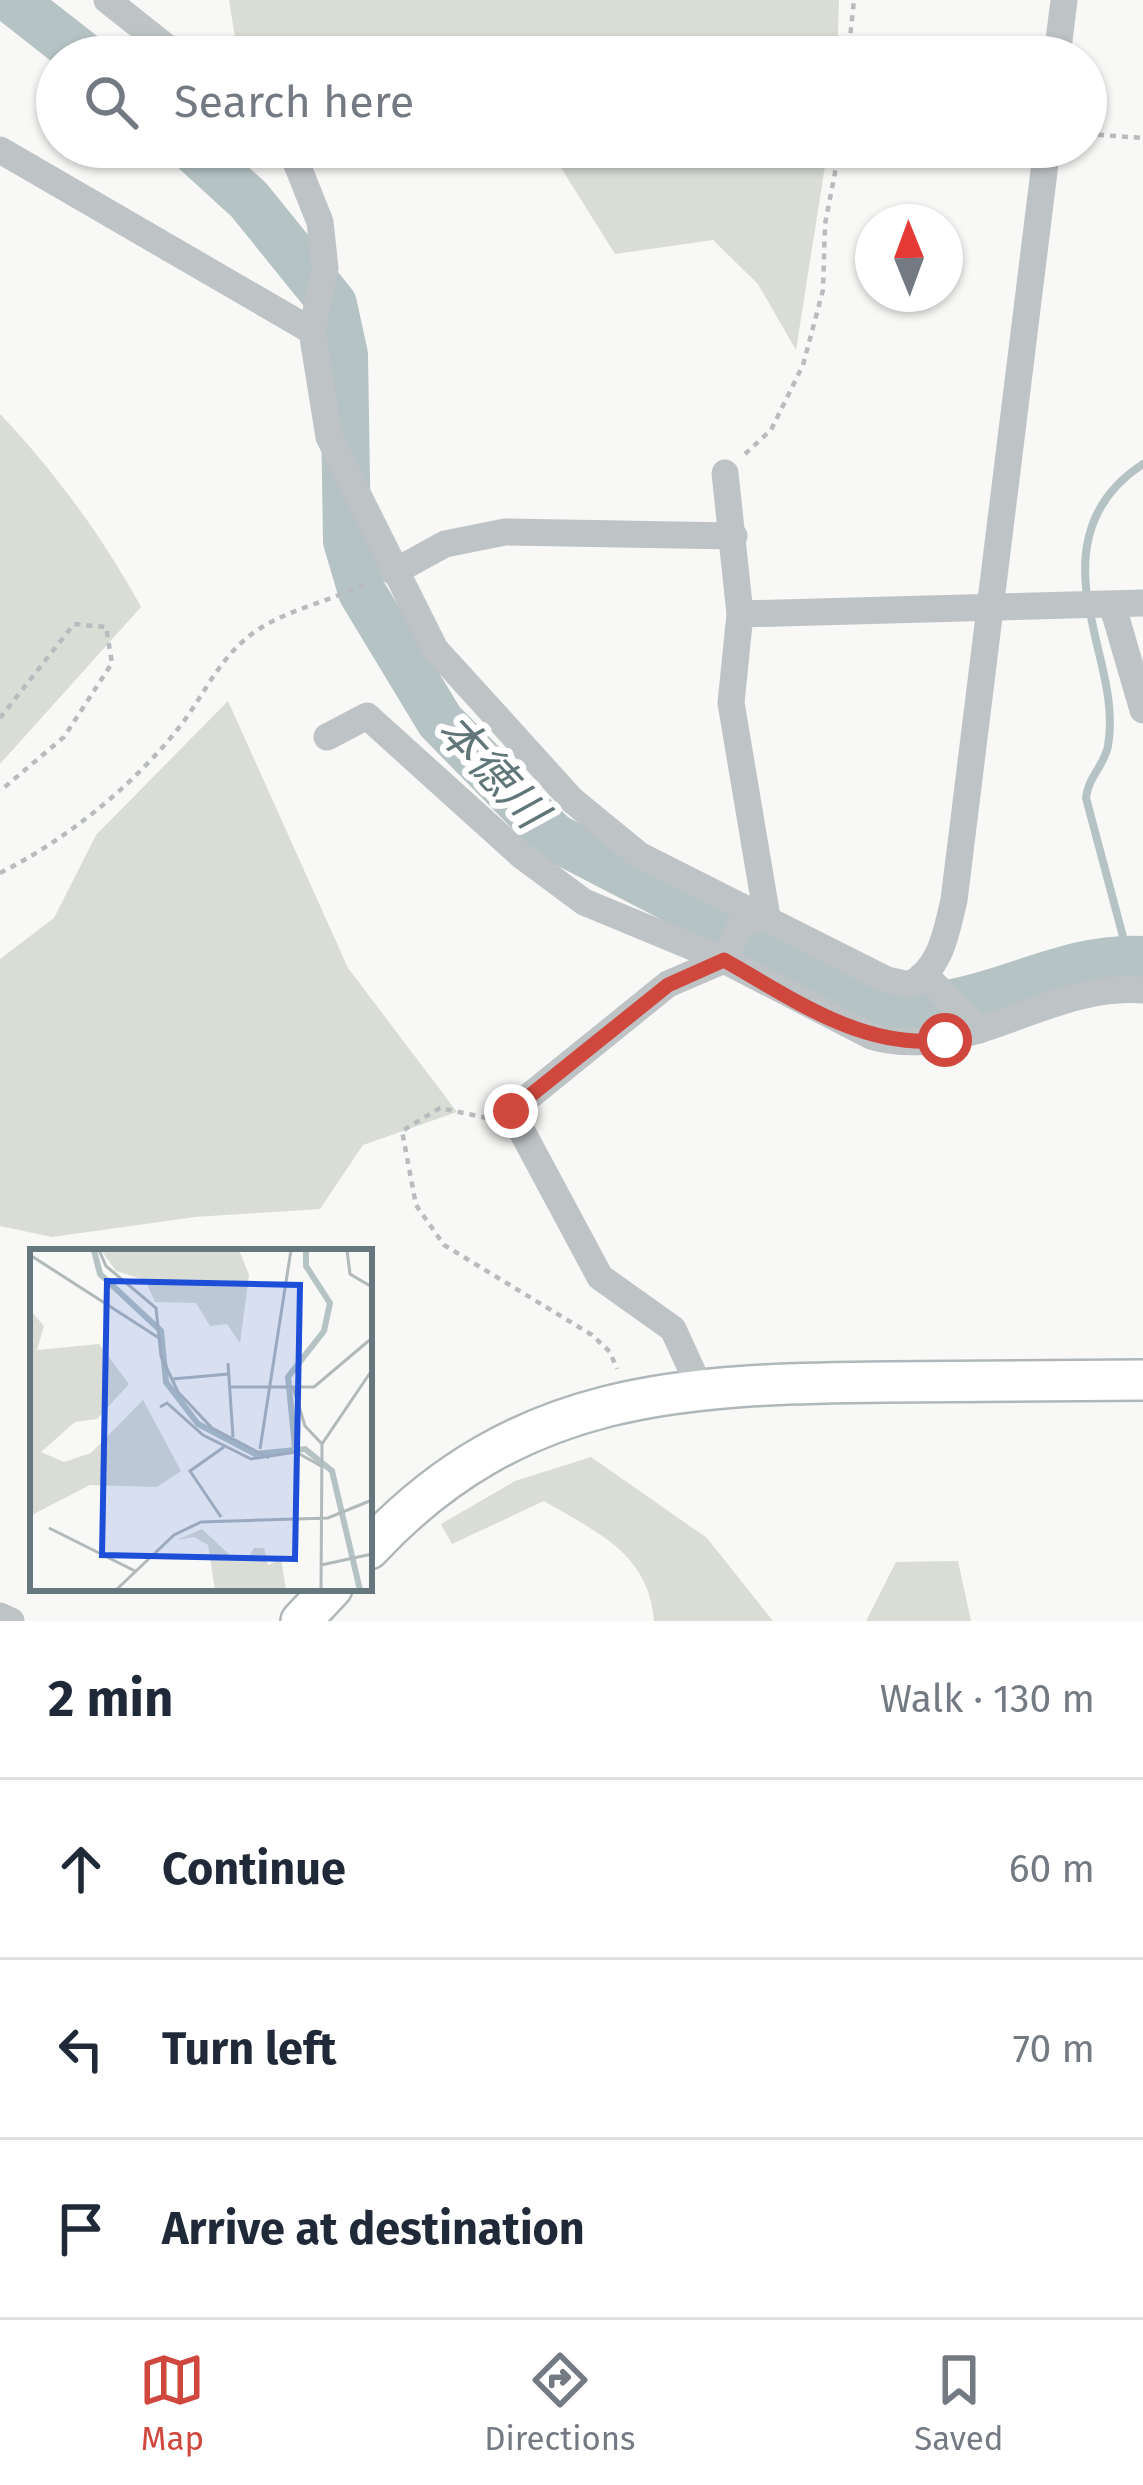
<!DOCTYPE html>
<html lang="en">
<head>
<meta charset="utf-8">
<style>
  :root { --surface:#fff; --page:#f6f6f7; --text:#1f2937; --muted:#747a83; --line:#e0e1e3; --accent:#d0473e }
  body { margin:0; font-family:"Fira Sans","Noto Sans JP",sans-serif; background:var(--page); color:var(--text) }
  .compass { position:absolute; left:855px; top:204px; width:108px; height:108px; border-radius:50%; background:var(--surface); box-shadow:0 3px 9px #0004; rotate:359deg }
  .stop { position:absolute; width:36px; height:36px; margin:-27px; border:9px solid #d0473e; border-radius:50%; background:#fff }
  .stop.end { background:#d0473e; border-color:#fff; box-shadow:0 3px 12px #0008 }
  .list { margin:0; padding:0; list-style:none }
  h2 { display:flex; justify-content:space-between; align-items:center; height:156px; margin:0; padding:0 48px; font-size:51px }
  h2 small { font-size:39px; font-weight:400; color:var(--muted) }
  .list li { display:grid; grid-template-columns:78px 1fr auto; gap:36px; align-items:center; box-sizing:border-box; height:180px; padding:0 48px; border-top:3px solid var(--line) }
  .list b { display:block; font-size:45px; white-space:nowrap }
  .list em { font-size:39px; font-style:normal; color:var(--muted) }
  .icon { flex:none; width:66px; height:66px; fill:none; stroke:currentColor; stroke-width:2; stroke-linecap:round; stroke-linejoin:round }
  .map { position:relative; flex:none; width:1143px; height:1621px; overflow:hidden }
  .search { position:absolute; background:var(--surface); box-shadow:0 3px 9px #0004; left:36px; right:36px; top:36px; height:132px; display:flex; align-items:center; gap:30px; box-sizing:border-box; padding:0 42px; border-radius:66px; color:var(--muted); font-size:45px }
  .sheet { height:696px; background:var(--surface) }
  nav { display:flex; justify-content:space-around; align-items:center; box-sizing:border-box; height:168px; border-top:3px solid var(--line); background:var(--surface); font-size:33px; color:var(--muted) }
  nav a { display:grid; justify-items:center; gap:6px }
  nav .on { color:var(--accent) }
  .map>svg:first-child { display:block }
</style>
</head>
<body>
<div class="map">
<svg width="1143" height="1621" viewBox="0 0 1143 1621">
  <rect width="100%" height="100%" fill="#f8f8f6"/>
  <path fill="#d9ddd6" d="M229 0H839L837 57H238Z
    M548 147H828L796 350 758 284 713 240 615 254Z
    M0 414C56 473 102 536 141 607L0 764Z
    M228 701 348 968 457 1112 363 1145 320 1209 195 1217 52 1237 0 1226V959L54 918 96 835Z
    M591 1457 707 1538 773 1621H654C649 1553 596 1532 544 1501L452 1544 441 1524 515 1481Z
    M958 1561 971 1621H866L896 1562Z"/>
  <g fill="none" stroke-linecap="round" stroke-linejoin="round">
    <path stroke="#b6c3c5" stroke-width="8" d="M1087 596C1079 540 1095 495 1143 464
      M1090 611C1097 655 1116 699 1108 746 1104 766 1088 777 1086 798L1129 959"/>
    <path stroke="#b6c3c5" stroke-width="48" d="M12 0 85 57
      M191 147 249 200 333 304 344 355 347 541 362 592 440 721 554 837 869 1000C962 1030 1047 954 1143 960"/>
    <g stroke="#b0b7ba" stroke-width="44">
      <path id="secondary" d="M369 1549C518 1389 684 1384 888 1382 973 1382 1058 1381 1143 1380
        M301 1621 332 1588"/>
    </g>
    <path stroke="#b8bcbe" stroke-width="4.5" stroke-dasharray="6 6" stroke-linecap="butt" d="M848 57 854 0
      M1086 134 1143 138
      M745 454 771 430 803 365 823 290 825 224 840 147
      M0 718 74 624 106 627 112 663 64 737 0 791
      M0 873C68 839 138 782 184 721 208 688 222 653 259 629 290 609 335 599 369 583
      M487 1118 440 1108 402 1131 416 1205 444 1245 592 1335 610 1352 617 1369"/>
    <path stroke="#bec3c5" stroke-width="27" d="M107 0 179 57
      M1057 57 1064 0
      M290 147 320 222 325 268 312 331 329 437 435 649 572 800 639 855 887 980 909 985C941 969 946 933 954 900L1047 147
      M0 150 312 331
      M725 473 740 614 731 703 767 917
      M394 572 445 544 505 532 734 536
      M1112 604 1143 710
      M740 614 1143 603
      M327 737 367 716 522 856 584 902 724 960 871 1036C965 1064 1048 982 1143 990
      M926 976 979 1030
      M699 1386 673 1329 600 1277 511 1111 668 984 724 960 742 923 767 917
      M0 1616 11 1621"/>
    <use href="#secondary" stroke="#fff" stroke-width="39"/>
  </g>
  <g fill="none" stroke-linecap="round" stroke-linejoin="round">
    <path stroke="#d0473e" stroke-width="15" d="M511 1111 668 985 724 960C793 999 863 1050 945 1040"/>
  </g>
  <g text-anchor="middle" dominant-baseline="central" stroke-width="12" stroke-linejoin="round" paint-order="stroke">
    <g font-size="45" font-style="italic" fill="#617678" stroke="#fff">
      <text transform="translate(492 771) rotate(47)">本徳川</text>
    </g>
  </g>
  <g transform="translate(30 1249)">
    <rect width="342" height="342" fill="#f8f8f6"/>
    <path d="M71 1H209L219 26 210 94 197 75 180 77 166 54 125 53 115 31 86 22ZM0 61 14 77 7 101 69 95 99 135 67 170 45 173 11 203 34 213 61 204 113 151 151 222 127 238 60 236 0 267ZM172 280 204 310H218L224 299H234L238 316 251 309 256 341H185L178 296 164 288 147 291Z" fill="#d9ddd6"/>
    <path fill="none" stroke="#b6c3c5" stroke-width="6" d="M64 1 70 25 131 82 136 133 168 175 225 205 275 200 302 222 330 341M265 198 258 128 294 82 300 54 276 17V1"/>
    <path fill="none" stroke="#b1b9bb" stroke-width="3" d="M69 1 76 17 126 59 131 107 148 143 182 179 239 209M317 1 320 25 342 38M0 6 129 89M198 114 203 188M142 130 199 125M200 138H284L342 89M263 138 275 177 292 195M130 158 137 154 173 186 221 210 266 203 291 217M230 200 261 1M191 268 160 222 194 198M19 279 107 323M291 316 342 305M86 341 144 286 171 273 298 269 342 251M291 341 292 195 342 121"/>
    <path fill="#1d4ed8" fill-opacity="0.15" stroke="#1d4ed8" stroke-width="6" d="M77 32 270 36 265 310 72 306Z"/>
    <rect width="342" height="342" fill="none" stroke="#66787e" stroke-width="6"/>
  </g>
</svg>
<svg class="compass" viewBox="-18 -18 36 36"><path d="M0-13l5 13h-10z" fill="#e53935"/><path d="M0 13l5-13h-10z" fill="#747a83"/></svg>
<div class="stop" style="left:945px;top:1040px"></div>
<div class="stop end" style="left:511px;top:1111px"></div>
<div class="search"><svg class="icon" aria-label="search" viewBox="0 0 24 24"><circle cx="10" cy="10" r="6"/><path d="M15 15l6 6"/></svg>Search here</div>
</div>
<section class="sheet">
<h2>2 min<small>Walk · 130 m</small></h2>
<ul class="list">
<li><svg class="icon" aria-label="ahead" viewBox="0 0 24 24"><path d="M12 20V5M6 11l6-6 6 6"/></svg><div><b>Continue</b></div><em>60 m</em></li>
<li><svg class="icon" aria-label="left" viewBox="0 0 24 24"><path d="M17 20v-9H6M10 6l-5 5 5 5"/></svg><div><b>Turn left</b></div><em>70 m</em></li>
<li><svg class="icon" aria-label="arrive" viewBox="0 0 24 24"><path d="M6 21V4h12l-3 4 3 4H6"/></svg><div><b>Arrive at destination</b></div></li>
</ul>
</section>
<nav>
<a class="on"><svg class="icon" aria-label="map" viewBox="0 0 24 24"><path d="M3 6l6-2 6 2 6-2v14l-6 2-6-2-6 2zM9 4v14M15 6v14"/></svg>Map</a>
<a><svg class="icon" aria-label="directions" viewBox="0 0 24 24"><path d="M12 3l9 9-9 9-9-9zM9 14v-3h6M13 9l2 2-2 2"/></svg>Directions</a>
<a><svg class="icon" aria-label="saved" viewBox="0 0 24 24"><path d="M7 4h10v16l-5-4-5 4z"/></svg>Saved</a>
</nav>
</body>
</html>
